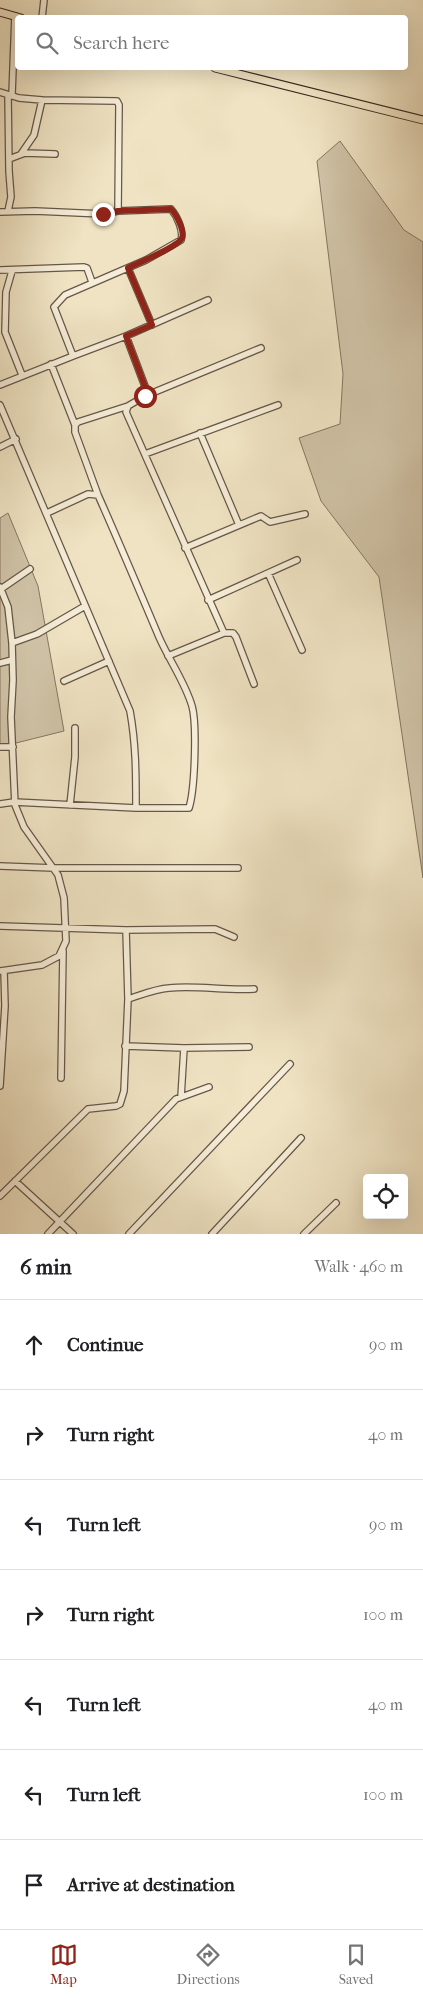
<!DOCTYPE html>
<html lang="en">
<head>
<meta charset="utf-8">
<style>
  :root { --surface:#fff; --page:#f2f2f2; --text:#202124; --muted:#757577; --line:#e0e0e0; --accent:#8f2418 }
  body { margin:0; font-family:"IM FELL French Canon",serif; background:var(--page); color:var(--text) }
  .controls { position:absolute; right:15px; bottom:15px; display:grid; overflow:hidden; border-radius:5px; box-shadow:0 5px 20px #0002 }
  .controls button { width:45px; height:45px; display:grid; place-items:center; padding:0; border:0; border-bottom:1px solid var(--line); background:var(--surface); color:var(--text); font:25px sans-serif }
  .stop { position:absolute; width:15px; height:15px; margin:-11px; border:4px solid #8f2418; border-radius:50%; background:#fff }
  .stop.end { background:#8f2418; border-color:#fff; box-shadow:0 1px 5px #0008 }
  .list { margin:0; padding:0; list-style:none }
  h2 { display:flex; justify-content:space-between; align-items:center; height:65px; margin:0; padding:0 20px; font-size:21px }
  h2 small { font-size:16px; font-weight:400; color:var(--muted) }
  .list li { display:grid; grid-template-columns:32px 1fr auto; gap:15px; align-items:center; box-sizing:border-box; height:90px; padding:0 20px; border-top:1px solid var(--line) }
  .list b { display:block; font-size:19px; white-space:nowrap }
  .list em { font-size:16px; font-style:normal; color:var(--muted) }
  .icon { flex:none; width:28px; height:28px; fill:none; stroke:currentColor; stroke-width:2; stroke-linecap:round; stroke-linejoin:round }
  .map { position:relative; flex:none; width:423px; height:1234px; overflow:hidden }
  .search { position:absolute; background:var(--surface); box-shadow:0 5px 20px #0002; left:15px; right:15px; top:15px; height:55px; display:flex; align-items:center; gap:12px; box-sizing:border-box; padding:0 18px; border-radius:5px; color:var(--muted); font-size:19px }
  .sheet { height:695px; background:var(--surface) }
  nav { display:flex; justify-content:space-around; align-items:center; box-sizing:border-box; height:70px; border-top:1px solid var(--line); background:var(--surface); font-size:14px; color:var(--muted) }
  nav a { display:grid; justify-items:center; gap:2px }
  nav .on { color:var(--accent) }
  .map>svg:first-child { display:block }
</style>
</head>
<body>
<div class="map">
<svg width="423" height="1234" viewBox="0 0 423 1234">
  <rect width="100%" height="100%" fill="#efe3c3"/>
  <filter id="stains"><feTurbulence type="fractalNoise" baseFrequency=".004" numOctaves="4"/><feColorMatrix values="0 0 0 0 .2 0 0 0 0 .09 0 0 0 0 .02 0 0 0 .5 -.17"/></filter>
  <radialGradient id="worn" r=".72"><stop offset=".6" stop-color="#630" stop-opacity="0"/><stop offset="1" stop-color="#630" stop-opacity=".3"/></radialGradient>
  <path fill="#d0c3a7" stroke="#857663" d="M340 141 404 230 423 242V878L379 577 321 501 299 438 340 424 343 374 317 161Z
    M8 513 38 586 64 731 16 743 0 744V518Z"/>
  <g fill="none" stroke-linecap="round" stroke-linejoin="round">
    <g stroke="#675748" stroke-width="8">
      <path id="minor" d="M42 18 44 0
        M0 92 19 98 42 100 117 101 119 105 118 211 171 209C177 216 184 231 181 240L146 260 65 295 54 307 73 356 0 385
        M21 154 34 135 42 100
        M9 159 25 153 55 154
        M8 211 11 197 9 171 8 95 12 94 15 16
        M0 212 35 211 103 214 118 211
        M128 268 152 325
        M0 270 84 267 87 268 92 282
        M12 271 6 292 5 332 22 375
        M126 336 208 300
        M73 356 126 336 146 389 145 396 128 406 126 412 224 633 168 656
        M51 364 75 425
        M145 396 261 348
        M0 405 130 711C136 744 136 775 136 808L14 802 0 804
        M200 433 239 525
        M0 447 16 439
        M145 454 278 405
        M98 495 75 432V425L78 422 128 406
        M47 513 88 494 98 495C119 542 139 590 159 637 169 660 185 682 192 706 197 724 195 789 189 808H136
        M185 548 261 516 270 522 305 514
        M268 573 302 650
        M0 587 8 607 12 643 13 680 11 717 15 805 24 827 58 875 64 898 66 941 59 956 42 965 0 971
        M1 589 30 569
        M208 600 297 560
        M224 633H233L236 637 254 684
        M12 643 37 634 85 606
        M0 663 12 660
        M64 681 109 661
        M0 747H13
        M70 805 75 757V728
        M0 866 54 868H238
        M0 926 126 930 215 929 234 937
        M126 930 128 999
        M125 1046 184 1048
        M61 1078 63 951
        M0 1086 5 1006 4 971
        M181 1097 184 1048 249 1047
        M15 1181 73 1234
        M0 1196 88 1109 116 1106 120 1104 124 1091 128 999C141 995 155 989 169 988 197 985 226 991 254 989
        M48 1234 176 1099 209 1087
        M129 1234 290 1064
        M212 1234 301 1138
        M304 1234 336 1203"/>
    </g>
    <g stroke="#3a281f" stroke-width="9">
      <path id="major" d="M0 12 21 18
        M215 68 423 120"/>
    </g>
    <use href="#minor" stroke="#f5edd8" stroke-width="5.5"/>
    <use href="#major" stroke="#efe3c3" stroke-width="7"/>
  </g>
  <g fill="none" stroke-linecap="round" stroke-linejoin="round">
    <path stroke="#8f2418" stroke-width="6" d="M103 214 118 211 171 209C176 214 185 231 182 238 178 247 138 263 128 268L152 325 126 336 146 389 145 396"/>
  </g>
  <rect width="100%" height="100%" filter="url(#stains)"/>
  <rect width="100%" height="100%" fill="url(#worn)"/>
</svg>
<div class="controls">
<button><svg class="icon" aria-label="locate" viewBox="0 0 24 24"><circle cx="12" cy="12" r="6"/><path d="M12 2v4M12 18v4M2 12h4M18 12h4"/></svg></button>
</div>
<div class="stop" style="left:145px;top:396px"></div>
<div class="stop end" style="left:103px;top:214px"></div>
<div class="search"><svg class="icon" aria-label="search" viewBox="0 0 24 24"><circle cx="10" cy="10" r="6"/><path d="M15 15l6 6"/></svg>Search here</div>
</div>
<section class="sheet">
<h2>6 min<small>Walk · 460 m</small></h2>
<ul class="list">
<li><svg class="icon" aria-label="ahead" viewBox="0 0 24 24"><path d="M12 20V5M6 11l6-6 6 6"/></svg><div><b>Continue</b></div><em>90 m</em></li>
<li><svg class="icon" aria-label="right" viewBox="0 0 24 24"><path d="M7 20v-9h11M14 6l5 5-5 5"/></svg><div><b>Turn right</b></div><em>40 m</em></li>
<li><svg class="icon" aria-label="left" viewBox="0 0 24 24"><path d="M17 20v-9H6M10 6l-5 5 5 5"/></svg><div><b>Turn left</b></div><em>90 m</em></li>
<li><svg class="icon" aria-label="right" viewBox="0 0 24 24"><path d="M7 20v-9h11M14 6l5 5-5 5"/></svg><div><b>Turn right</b></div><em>100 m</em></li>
<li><svg class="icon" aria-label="left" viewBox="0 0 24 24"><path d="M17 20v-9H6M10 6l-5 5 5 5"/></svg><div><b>Turn left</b></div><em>40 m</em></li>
<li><svg class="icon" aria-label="left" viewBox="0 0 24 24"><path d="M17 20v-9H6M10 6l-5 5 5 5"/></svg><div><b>Turn left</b></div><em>100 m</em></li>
<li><svg class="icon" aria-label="arrive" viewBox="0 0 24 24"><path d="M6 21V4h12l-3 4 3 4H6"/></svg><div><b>Arrive at destination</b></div></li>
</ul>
</section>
<nav>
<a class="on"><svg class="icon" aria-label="map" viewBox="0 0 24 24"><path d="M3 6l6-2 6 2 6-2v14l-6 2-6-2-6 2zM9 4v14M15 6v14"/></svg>Map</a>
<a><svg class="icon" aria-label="directions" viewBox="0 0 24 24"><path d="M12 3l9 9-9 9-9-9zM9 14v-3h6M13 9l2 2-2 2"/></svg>Directions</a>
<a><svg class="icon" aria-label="saved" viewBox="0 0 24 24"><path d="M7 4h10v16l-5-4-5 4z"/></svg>Saved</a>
</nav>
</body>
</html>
